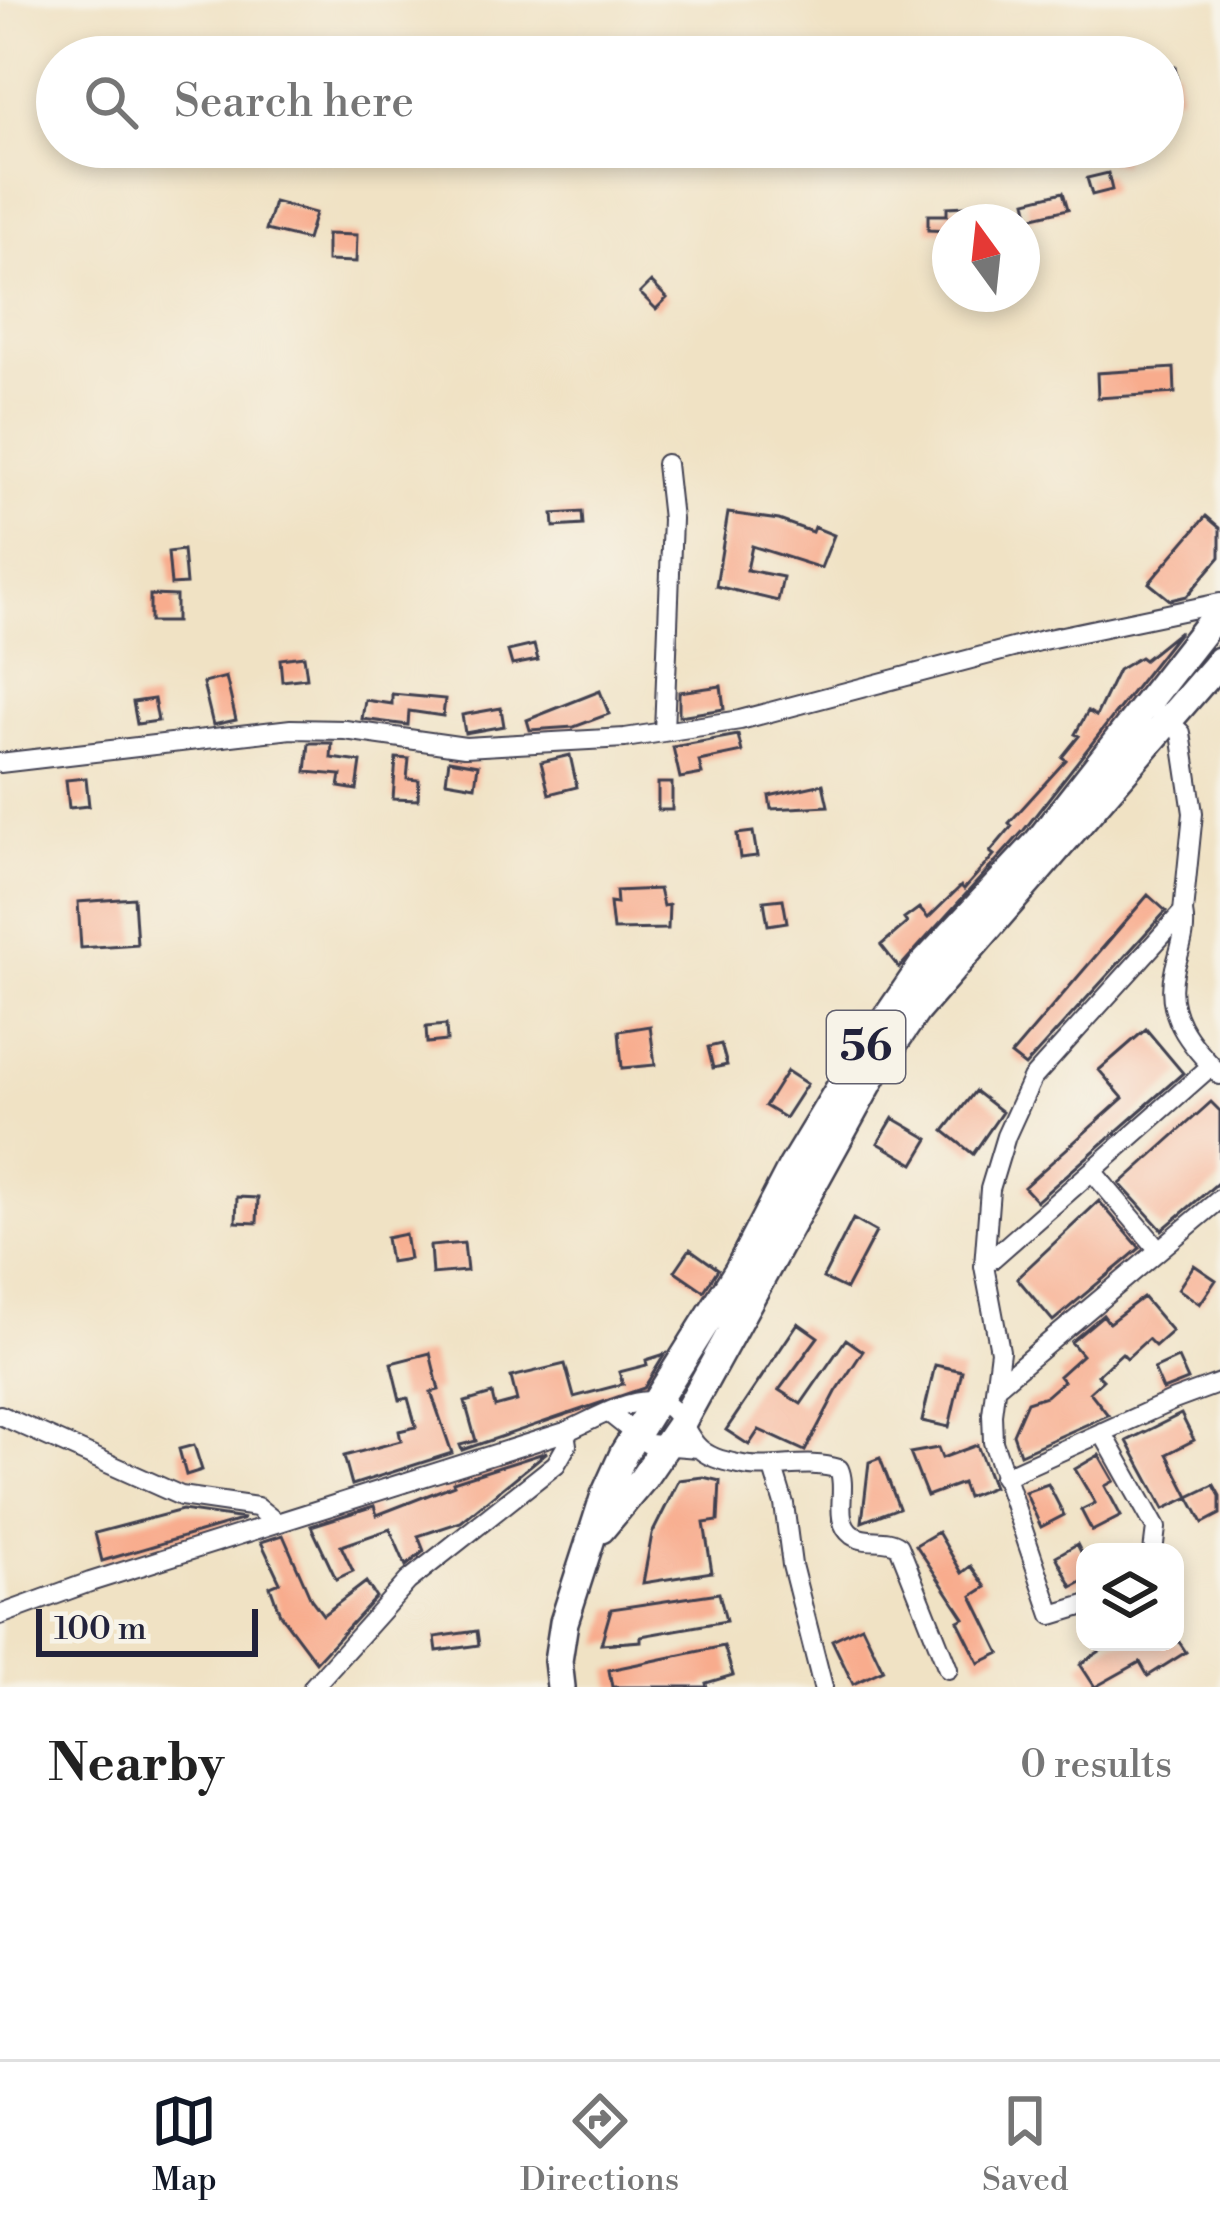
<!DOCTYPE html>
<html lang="en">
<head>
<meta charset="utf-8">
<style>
  :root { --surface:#fff; --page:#f2f2f2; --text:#222; --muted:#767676; --line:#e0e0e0; --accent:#111827 }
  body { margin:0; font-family:"Libre Bodoni",serif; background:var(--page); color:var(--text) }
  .controls { position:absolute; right:36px; bottom:36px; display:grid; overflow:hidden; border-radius:24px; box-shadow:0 6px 18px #0003 }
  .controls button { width:108px; height:108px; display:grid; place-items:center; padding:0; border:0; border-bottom:3px solid var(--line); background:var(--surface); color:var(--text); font:60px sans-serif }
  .compass { position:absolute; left:932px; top:204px; width:108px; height:108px; border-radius:50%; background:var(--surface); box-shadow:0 6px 18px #0003; rotate:345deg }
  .scale { position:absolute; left:36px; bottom:30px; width:222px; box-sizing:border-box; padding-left:12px; border:6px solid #22223b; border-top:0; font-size:33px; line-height:42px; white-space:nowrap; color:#22223b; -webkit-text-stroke:9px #f7f3e8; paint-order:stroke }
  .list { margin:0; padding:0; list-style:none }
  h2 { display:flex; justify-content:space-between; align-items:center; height:156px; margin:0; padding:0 48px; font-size:51px }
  h2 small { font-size:39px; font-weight:400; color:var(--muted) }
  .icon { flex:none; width:66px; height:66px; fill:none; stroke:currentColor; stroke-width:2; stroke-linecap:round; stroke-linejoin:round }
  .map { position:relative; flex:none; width:1220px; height:1687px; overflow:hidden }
  .search { position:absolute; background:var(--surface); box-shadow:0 6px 18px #0003; left:36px; right:36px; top:36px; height:132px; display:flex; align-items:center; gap:30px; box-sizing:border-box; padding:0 42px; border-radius:66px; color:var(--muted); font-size:45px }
  .sheet { height:372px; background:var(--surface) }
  nav { display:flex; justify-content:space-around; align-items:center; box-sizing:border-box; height:168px; border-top:3px solid var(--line); background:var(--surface); font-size:33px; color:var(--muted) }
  nav a { display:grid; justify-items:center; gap:6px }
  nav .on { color:var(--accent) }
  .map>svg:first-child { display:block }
</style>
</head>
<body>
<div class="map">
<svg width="1220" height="1687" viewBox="0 0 1220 1687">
  <rect width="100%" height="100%" fill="#f7f3e8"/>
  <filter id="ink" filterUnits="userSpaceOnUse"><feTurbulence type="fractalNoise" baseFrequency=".00833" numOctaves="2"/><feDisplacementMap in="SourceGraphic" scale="24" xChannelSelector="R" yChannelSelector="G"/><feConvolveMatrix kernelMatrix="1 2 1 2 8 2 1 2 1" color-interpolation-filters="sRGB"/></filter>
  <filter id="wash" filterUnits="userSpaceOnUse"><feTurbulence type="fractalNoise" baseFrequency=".004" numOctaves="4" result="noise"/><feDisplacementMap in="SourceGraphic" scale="48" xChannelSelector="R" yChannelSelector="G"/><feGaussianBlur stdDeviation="2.7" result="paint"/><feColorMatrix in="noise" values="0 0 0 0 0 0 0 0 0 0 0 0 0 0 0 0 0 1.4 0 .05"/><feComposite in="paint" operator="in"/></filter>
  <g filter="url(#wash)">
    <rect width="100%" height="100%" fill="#f0e2c4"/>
    <g id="blocks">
      <path fill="#f8ac8d" d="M1175 67 1180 95 1163 98V69Z
        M1109 147H1126L1122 165 1106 161Z
        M1108 173 1112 190 1092 195 1087 178Z
        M1063 192 1068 209 1030 218 1026 201Z
        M274 202 315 213 307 240 266 230Z
        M966 206 968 219 950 221V231L928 230V215H947V207Z
        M327 234 357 235 356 262 327 261Z
        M651 282 667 298 656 309 640 293Z
        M1174 368 1175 393 1098 398 1097 373Z
        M582 512 583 525 554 527 553 514Z
        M728 513 779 520 812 532 814 527 834 535 821 568 752 546 747 570 783 577 778 601 716 586Z
        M1206 516 1220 528V557L1187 596 1170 600 1149 583Z
        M183 550 186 584 171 585 168 552Z
        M150 595 176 596V622H150Z
        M1180 631 1024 830 899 968 881 945 907 923 904 919 919 908 928 918 961 886 964 889 994 855 990 852 1012 826 1009 823 1066 760 1062 757 1079 736 1075 734 1088 711 1096 716 1118 670 1140 657 1144 660Z
        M534 645 538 660 512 665 508 651Z
        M304 656 307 678 282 681 280 659Z
        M226 677 236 720 213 725 203 683Z
        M721 686 724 709 679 716V692Z
        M600 691 609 714 574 727 530 730 527 720Z
        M392 694 445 699 443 716 409 711 408 725 362 719 365 700 392 704Z
        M154 699 158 721 137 724 133 702Z
        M501 708 504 726 465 733 462 715Z
        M738 735 742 752 699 761 702 774 680 778 673 747Z
        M309 743H332L331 758 361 762 357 790 339 787 341 775 306 772Z
        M570 755 577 787 549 794 541 762Z
        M396 758 409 759 407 779 419 780 418 800 393 799Z
        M449 760 478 765 475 786 446 781Z
        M86 778 89 806 69 808 66 780Z
        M658 783H672V810H658Z
        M823 784 828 806 771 809 769 796Z
        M753 832 757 856 740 858 737 834Z
        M659 889 663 906 669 905 668 929 613 930 610 903 617 904 616 891Z
        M1148 895 1166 911 1025 1066 1011 1055Z
        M134 898 137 944 81 948 78 902Z
        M783 899 787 922 768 925 764 901Z
        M446 1025 447 1041 427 1043 426 1027Z
        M650 1026 655 1065 622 1068 619 1031Z
        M1146 1029 1183 1073 1037 1201 1024 1187 1123 1098 1099 1070Z
        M721 1044 727 1065 713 1068 708 1047Z
        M787 1071 807 1084 785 1118 765 1106Z
        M975 1091 1002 1112 973 1154 944 1131Z
        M1211 1102 1220 1111V1181L1162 1230 1120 1184Z
        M893 1118 929 1139 914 1164 878 1143Z
        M237 1197 258 1198 257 1223 236 1222Z
        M1099 1201 1140 1248 1053 1321 1017 1278Z
        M853 1219 876 1232 846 1289 823 1278Z
        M405 1234 409 1259 390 1262 386 1238Z
        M464 1243 467 1271 432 1274 430 1246Z
        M690 1249 718 1269 704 1291 675 1271Z
        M1194 1265 1216 1280 1200 1304 1178 1289Z
        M1143 1297 1172 1331 1155 1346 1148 1339 1127 1358 1122 1353 1098 1375 1103 1380 1090 1392 1108 1415 1020 1454 1013 1434 1027 1402 1046 1396 1063 1381 1059 1376 1082 1355 1071 1342 1103 1315 1109 1323Z
        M798 1323 818 1337 779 1390 801 1404 846 1339 863 1351 836 1392 805 1451 759 1430 749 1445 726 1430Z
        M430 1353 439 1390 431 1392 452 1453 352 1485 344 1456 401 1441 399 1431 416 1427 408 1398 400 1400 391 1363Z
        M665 1354 644 1388 462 1450 460 1445 476 1441 465 1402 492 1394 495 1407 517 1401 511 1377 565 1364 574 1397 623 1384 619 1372 647 1365 646 1360Z
        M1178 1358 1188 1380 1163 1390 1154 1369Z
        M935 1365 962 1371 949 1427 922 1421Z
        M1181 1414 1194 1440 1167 1454 1189 1497 1164 1509 1127 1441Z
        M194 1445 202 1470 186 1475 179 1449Z
        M977 1445 993 1487 967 1497 962 1483 927 1496 910 1453 938 1448 942 1458Z
        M547 1452 461 1522 418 1536 424 1551 406 1566 390 1529 341 1546 353 1571 336 1579 311 1526 374 1506 377 1515 454 1485 453 1482Z
        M1099 1455 1114 1481 1105 1486 1121 1516 1092 1531 1081 1510 1095 1503 1075 1469Z
        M880 1458 899 1508 862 1522 869 1462Z
        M703 1477 720 1481 718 1521 704 1523 712 1572 643 1583 652 1534 679 1480Z
        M1048 1484 1064 1515 1041 1527 1025 1492Z
        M1214 1485 1220 1496V1514L1203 1523 1189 1497Z
        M182 1510 244 1519 102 1561 95 1533Z
        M938 1532 962 1573 971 1566 986 1587 972 1596 1000 1653 979 1663 958 1621 964 1618 916 1545Z
        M283 1535 311 1599 323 1615 366 1582 376 1597 316 1662 280 1614 270 1586 280 1582 261 1542Z
        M1077 1544 1085 1560V1580L1072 1587 1056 1556Z
        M719 1593 726 1621 641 1636V1641L601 1644 611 1609Z
        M862 1626 883 1670 853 1684 832 1640Z
        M477 1631 479 1645 437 1651 435 1637Z
        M1114 1642H1179L1186 1652 1148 1676 1140 1662 1095 1687 1080 1664Z
        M724 1646 733 1675 706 1683 707 1687H612L609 1670Z"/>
    </g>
  </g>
  <g filter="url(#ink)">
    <use href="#blocks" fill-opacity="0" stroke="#413f50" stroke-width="3"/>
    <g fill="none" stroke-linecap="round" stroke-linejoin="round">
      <g stroke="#413f50" stroke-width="22">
        <path id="street" d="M664 732 672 519 666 464
          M0 763 291 729 345 730 465 747 625 738 740 720 1043 640 1220 603
          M1183 912C1187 932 1180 948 1175 968 1163 1015 1190 1043 1220 1075
          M1092 1171 1159 1250
          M984 1266 1211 1066
          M997 1386 1220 1199
          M609 1413 648 1444 698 1448
          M0 1415 181 1496 257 1507 277 1523
          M1102 1432 1156 1528 1153 1552
          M773 1468 784 1504 792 1565 823 1687
          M1003 1477 1174 1400 1220 1383
          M1085 1605 1052 1615 993 1442 992 1414 1000 1351 984 1266 990 1189 1006 1136 1032 1079 1183 912 1193 813 1181 733 1160 714
          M0 1615 90 1582 565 1432C591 1421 624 1400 652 1401 677 1402 683 1430 696 1445 706 1457 723 1461 738 1464 771 1472 807 1458 839 1469 848 1489 832 1520 852 1535 867 1545 885 1536 899 1546L948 1669
          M313 1687 408 1581 556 1464 567 1445 565 1432"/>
      </g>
      <g stroke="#413f50" stroke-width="32">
        <path id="primary" d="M601 1529 642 1480 682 1422 878 1066 916 1011 1220 661
          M561 1687 558 1661 564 1622 605 1495 624 1453 738 1271 792 1167 847 1076 923 965 1038 842 1220 610"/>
      </g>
      <use href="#street" stroke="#fff" stroke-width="18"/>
      <use href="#primary" stroke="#fff" stroke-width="27"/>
    </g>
  </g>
  <g text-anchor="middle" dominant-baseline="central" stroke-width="10" stroke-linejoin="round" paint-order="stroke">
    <rect fill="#f7f3e8" stroke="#62616f" stroke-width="3" x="827" y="1011" width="78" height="72" rx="9"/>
    <g font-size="42" font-weight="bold" fill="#22223b">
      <text x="866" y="1047">56</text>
    </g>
  </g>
</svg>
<div class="controls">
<button><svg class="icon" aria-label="layers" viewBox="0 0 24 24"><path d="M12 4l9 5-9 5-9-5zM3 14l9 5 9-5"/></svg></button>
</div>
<svg class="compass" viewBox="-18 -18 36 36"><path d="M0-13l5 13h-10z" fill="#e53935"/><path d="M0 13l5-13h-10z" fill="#767676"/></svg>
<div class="scale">100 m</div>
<div class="search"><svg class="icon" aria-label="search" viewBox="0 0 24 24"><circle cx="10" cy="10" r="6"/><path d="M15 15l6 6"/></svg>Search here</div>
</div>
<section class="sheet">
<h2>Nearby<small>0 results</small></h2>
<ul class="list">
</ul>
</section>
<nav>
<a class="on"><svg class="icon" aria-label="map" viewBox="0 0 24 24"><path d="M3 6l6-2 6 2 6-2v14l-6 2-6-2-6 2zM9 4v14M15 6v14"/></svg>Map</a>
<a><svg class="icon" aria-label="directions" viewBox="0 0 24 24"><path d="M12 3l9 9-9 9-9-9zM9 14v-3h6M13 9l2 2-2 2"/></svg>Directions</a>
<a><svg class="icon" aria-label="saved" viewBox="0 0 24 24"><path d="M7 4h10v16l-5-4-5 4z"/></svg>Saved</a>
</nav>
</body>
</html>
